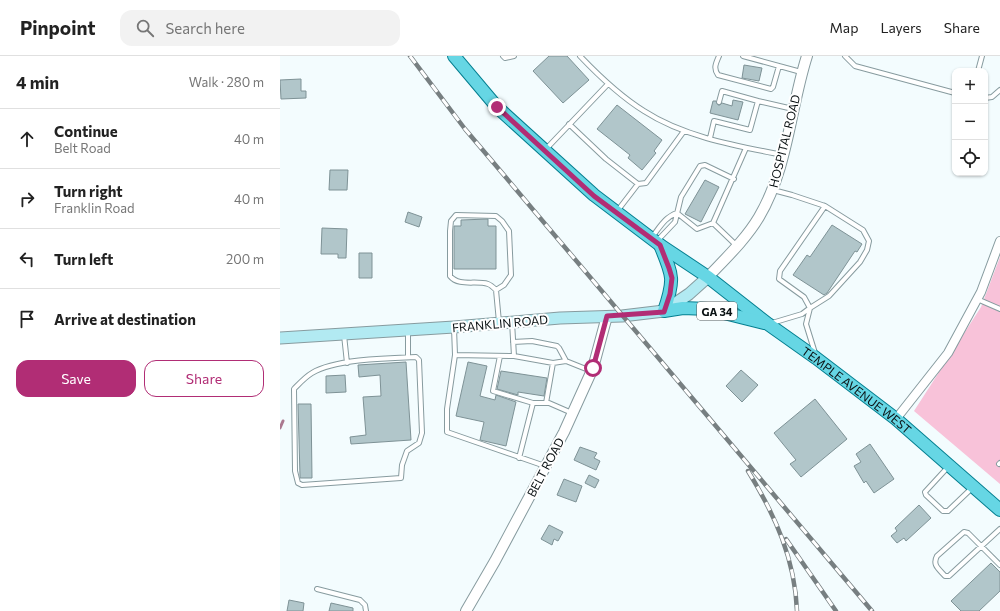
<!DOCTYPE html>
<html lang="en">
<head>
<meta charset="utf-8">
<style>
  :root { --surface:#fff; --page:#f2f2f2; --text:#222; --muted:#767676; --line:#e0e0e0; --accent:#b12d75 }
  body { margin:0; font-family:Commissioner,sans-serif; background:var(--page); color:var(--text) }
  .controls { position:absolute; right:12px; top:12px; display:grid; overflow:hidden; border-radius:8px; box-shadow:0 1px 3px #0004 }
  .controls button { width:36px; height:36px; display:grid; place-items:center; padding:0; border:0; border-bottom:1px solid var(--line); background:var(--surface); color:var(--text); font:20px sans-serif }
  .stop { position:absolute; width:12px; height:12px; margin:-9px; border:3px solid #b12d75; border-radius:50%; background:#fff }
  .stop.end { background:#b12d75; border-color:#fff; box-shadow:0 1px 4px #0008 }
  .list { margin:0; padding:0; list-style:none }
  h2 { display:flex; justify-content:space-between; align-items:center; height:52px; margin:0; padding:0 16px; font-size:17px }
  h2 small { font-size:13px; font-weight:400; color:var(--muted) }
  .list li { display:grid; grid-template-columns:26px 1fr auto; gap:12px; align-items:center; box-sizing:border-box; height:60px; padding:0 16px; border-top:1px solid var(--line) }
  .list b { display:block; font-size:15px; white-space:nowrap }
  .list p { margin:0; font-size:13px; white-space:nowrap; color:var(--muted) }
  .list em { font-size:13px; font-style:normal; color:var(--muted) }
  .actions { display:flex; gap:8px; padding:12px 16px }
  .actions a { flex:1; padding:9px 0; border:1px solid var(--accent); border-radius:12px; text-align:center; font-size:14px; color:var(--accent) }
  .actions .main { background:var(--accent); color:#fff }
  .icon { flex:none; width:22px; height:22px; fill:none; stroke:currentColor; stroke-width:2; stroke-linecap:round; stroke-linejoin:round }
  .map { position:relative; flex:none; width:720px; height:555px; overflow:hidden }
  header { display:flex; align-items:center; gap:24px; box-sizing:border-box; height:56px; padding:0 20px; background:var(--surface); border-bottom:1px solid var(--line) }
  header strong { font-size:19px }
  nav { display:flex; gap:22px; margin-inline-start:auto; font-size:14px }
  .search { width:280px; height:36px; background:var(--page); display:flex; align-items:center; gap:10px; box-sizing:border-box; padding:0 14px; border-radius:12px; color:var(--muted); font-size:15px }
  main { display:flex }
  aside { flex:1; background:var(--surface) }
  .map>svg:first-child { display:block }
</style>
</head>
<body>
<header>
<strong>Pinpoint</strong>
<div class="search"><svg class="icon" aria-label="search" viewBox="0 0 24 24"><circle cx="10" cy="10" r="6"/><path d="M15 15l6 6"/></svg>Search here</div>
<nav><a>Map</a><a>Layers</a><a>Share</a></nav>
</header>
<main>
<aside>
<h2>4 min<small>Walk · 280 m</small></h2>
<ul class="list">
<li><svg class="icon" aria-label="ahead" viewBox="0 0 24 24"><path d="M12 20V5M6 11l6-6 6 6"/></svg><div><b>Continue</b><p>Belt Road</p></div><em>40 m</em></li>
<li><svg class="icon" aria-label="right" viewBox="0 0 24 24"><path d="M7 20v-9h11M14 6l5 5-5 5"/></svg><div><b>Turn right</b><p>Franklin Road</p></div><em>40 m</em></li>
<li><svg class="icon" aria-label="left" viewBox="0 0 24 24"><path d="M17 20v-9H6M10 6l-5 5 5 5"/></svg><div><b>Turn left</b></div><em>200 m</em></li>
<li><svg class="icon" aria-label="arrive" viewBox="0 0 24 24"><path d="M6 21V4h12l-3 4 3 4H6"/></svg><div><b>Arrive at destination</b></div></li>
</ul>
<div class="actions"><a class="main">Save</a><a>Share</a></div>
</aside>
<div class="map">
<svg width="720" height="555" viewBox="0 0 720 555">
  <rect width="100%" height="100%" fill="#f3fcfe"/>
  <path fill="#f8c2d9" d="M720 201V428L634 355 701 251Z"/>
  <g fill="none" stroke-linecap="round" stroke-linejoin="round">
    <path stroke="#ab7990" stroke-width="3" d="M0 372 3 365"/>
  </g>
  <path fill="#b1c6ca" stroke="#7e9296" d="M269 0H287L309 24 283 47 253 15Z
    M464 9 482 12 479 25 462 22Z
    M21 23V35H26V42L1 43 0 24Z
    M453 44 463 46 458 64 430 57 433 45H436L438 49H440L442 47 452 50Z
    M337 49 382 84 374 95 376 97 362 114 348 102 350 99 317 73Z
    M50 114H68L67 134H49Z
    M425 124 439 131 421 166 405 158Z
    M128 156 142 161 139 171 125 166Z
    M208 163V170H216V213H174V170H181V164Z
    M552 169 582 188 577 196 575 195 547 237 544 239 513 219 527 199 530 201Z
    M42 172 67 173 66 202H58V198H41Z
    M79 197H92V222H79Z
    M126 306 131 384 71 388 70 381 86 379 83 341 101 340 100 319 79 321 78 309Z
    M188 306 207 310 200 340 215 344 216 339 236 346 226 390 200 384 204 366 176 360Z
    M461 314 478 329 462 346 446 330Z
    M221 315 267 322 264 340 238 336V339L217 333Z
    M65 319 66 336 46 337V320Z
    M535 343 567 383 521 421 510 408 516 404 494 377Z
    M18 348H31L32 422H20V420Z
    M590 388 614 423 594 437 586 425 584 427 574 410 581 406 576 398Z
    M300 391 317 397 314 402 320 405 316 414 294 404Z
    M309 419 319 424 315 432 305 427Z
    M284 423 302 430 296 446 277 439Z
    M639 449 651 462 626 485 624 482 617 487 611 480 617 475 615 472Z
    M269 469 283 476 278 485 274 483 272 489 261 483Z
    M711 507 720 516V535L699 555H681L671 545Z
    M9 544 24 547 23 555H7Z
    M51 547 73 552V555H49Z"/>
  <g fill="none" stroke-linecap="round" stroke-linejoin="round">
    <g stroke="#879b9f" stroke-width="6">
      <path id="service" d="M223 0 225 2 234 0
        M300 0C319 20 340 40 364 55 404 81 457 90 503 99
        M439 0C436 7 433 12 438 19L491 33 493 31 499 10
        M463 0 521 16
        M565 0 575 10 675 37
        M698 15 702 0
        M705 42 712 41 720 34
        M439 46 442 35 478 45
        M289 68 326 103 358 128
        M430 82 434 65 470 74 478 45 513 53
        M266 93 328 28
        M493 134 512 139 545 150
        M545 150 583 174 589 185 587 194 580 206 549 240 530 252 524 241 499 223 500 215Z
        M338 154 358 128 366 127 404 75
        M397 157 417 173 433 167
        M372 181C380 171 385 161 397 157
        M377 185 395 166 401 141 420 110 425 109 454 123
        M457 190 433 167 466 92
        M216 234C214 232 211 229 208 228 196 224 179 231 170 220V175L171 165 176 159 216 160 222 165 229 175 231 219 224 229 216 234 219 266
        M697 243 720 253
        M530 252 526 268 535 297
        M232 266 234 300
        M492 267 522 258 530 252
        M174 272 175 299 167 353V376L265 410
        M128 276V301
        M64 279 67 307
        M233 286 252 285 277 290 279 292 286 305
        M175 299 234 300 273 307 286 305 311 315
        M220 300 213 335 253 347 239 402
        M136 301 139 304 142 377 139 387 127 395 122 409 121 422 22 429 18 427 15 415 14 333C19 328 25 321 32 317 55 303 109 302 136 301Z
        M253 347H269L292 357
        M266 347 273 307
        M719 408 720 407
        M668 411 645 436 646 439 663 455H668L692 432
        M720 473 669 520H665C659 513 652 509 657 500L684 476 688 477 720 509
        M37 533 80 544 85 549 86 555"/>
    </g>
    <g stroke="#879b9f" stroke-width="10">
      <path id="minor" d="M616 363 668 297 701 236 720 185"/>
    </g>
    <g stroke="#879b9f" stroke-width="12">
      <path id="tertiary" d="M428 221C446 202 466 183 479 161 508 112 510 53 527 0
        M186 555 215 505 284 376 313 312 327 260"/>
    </g>
    <g stroke="#879b9f" stroke-width="13">
      <path id="secondary" d="M0 282 174 271 280 262 342 260 384 255 409 238 428 221"/>
    </g>
    <g stroke="#047f90" stroke-width="14">
      <g id="primary">
        <path id="s1" d="M174 0 217 51 314 139 380 189 428 221 488 268 536 302 616 363 720 454"/>
        <path d="M380 189C393 220 395 223 384 255L403 252 428 253 484 267"/>
      </g>
    </g>
    <use href="#service" stroke="#fff" stroke-width="4"/>
    <use href="#minor" stroke="#fff" stroke-width="8"/>
    <use href="#tertiary" stroke="#fff" stroke-width="10"/>
    <use href="#secondary" stroke="#b2eaf2" stroke-width="11"/>
    <use href="#primary" stroke="#66d6e4" stroke-width="12"/>
    <g stroke="#777f81" stroke-width="4.5">
      <path id="rail" d="M130 0 185 73 592 555
        M468 415C495 459 515 503 517 555
        M506 483 556 555"/>
    </g>
    <use href="#rail" stroke="#fff" stroke-width="3" stroke-dasharray="9" stroke-linecap="butt"/>
  </g>
  <g fill="none" stroke-linecap="round" stroke-linejoin="round">
    <path stroke="#b12d75" stroke-width="5" d="M217 51 314 140 380 189 389 212 392 222 390 238 384 256 327 260 313 312"/>
  </g>
  <g text-anchor="middle" dominant-baseline="central" stroke-width="4" stroke-linejoin="round" paint-order="stroke">
    <rect fill="#fff" stroke="#54595a" stroke-width="1" x="417" y="246" width="40" height="18" rx="3"/>
    <g font-size="11" font-weight="bold" fill="#0b1214">
      <text x="437" y="255">GA 34</text>
    </g>
    <g font-size="12" fill="#0b1214" stroke="#fff">
      <text transform="translate(504 85) rotate(-76)">HOSPITAL ROAD</text>
      <text transform="translate(220 267) rotate(-5)">FRANKLIN ROAD</text>
      <text stroke="none"><textPath href="#s1" startOffset="525">TEMPLE AVENUE WEST</textPath></text>
      <text transform="translate(265 411) rotate(-62)">BELT ROAD</text>
    </g>
  </g>
</svg>
<div class="controls">
<button>+</button>
<button>−</button>
<button><svg class="icon" aria-label="locate" viewBox="0 0 24 24"><circle cx="12" cy="12" r="6"/><path d="M12 2v4M12 18v4M2 12h4M18 12h4"/></svg></button>
</div>
<div class="stop" style="left:313px;top:312px"></div>
<div class="stop end" style="left:217px;top:51px"></div>
</div>
</main>
</body>
</html>
